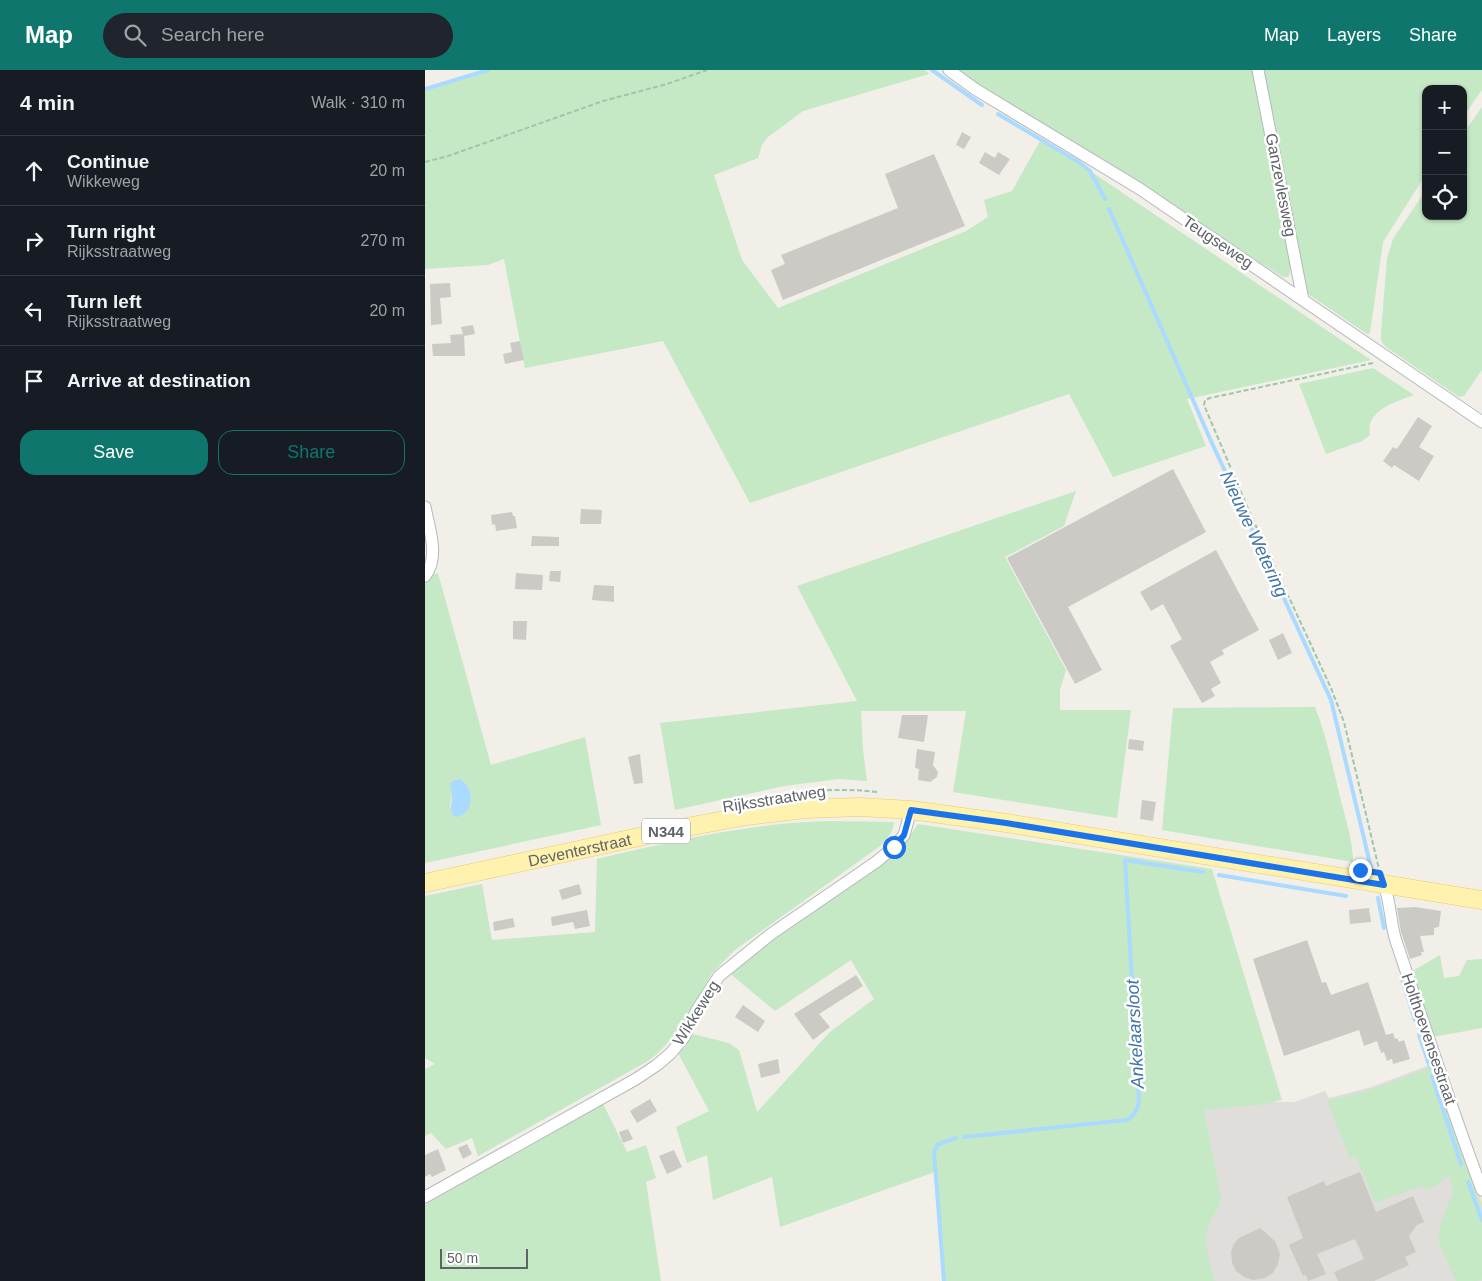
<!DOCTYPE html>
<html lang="en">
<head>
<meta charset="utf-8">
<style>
  :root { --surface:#171b24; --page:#20242c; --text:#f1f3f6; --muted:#9ea1a6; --line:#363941; --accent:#0f766e }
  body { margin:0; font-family:Arial,sans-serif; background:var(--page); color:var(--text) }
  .controls { position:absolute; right:15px; top:15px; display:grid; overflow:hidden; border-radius:10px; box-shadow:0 1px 4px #0004 }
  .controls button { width:45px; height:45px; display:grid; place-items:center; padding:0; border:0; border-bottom:1px solid var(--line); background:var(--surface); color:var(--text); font:25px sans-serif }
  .scale { position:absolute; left:15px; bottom:12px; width:88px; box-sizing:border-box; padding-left:5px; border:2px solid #5f6368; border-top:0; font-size:14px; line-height:18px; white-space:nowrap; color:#5f6368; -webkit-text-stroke:4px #fff; paint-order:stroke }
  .stop { position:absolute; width:15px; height:15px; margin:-11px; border:4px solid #1a73e8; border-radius:50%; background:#fff }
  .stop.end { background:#1a73e8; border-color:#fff; box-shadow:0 1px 5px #0008 }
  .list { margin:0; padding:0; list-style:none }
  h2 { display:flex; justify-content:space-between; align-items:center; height:65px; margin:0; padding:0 20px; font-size:21px }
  h2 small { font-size:16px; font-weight:400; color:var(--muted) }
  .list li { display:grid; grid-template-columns:32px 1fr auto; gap:15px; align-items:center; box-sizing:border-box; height:70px; padding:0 20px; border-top:1px solid var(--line) }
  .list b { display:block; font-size:19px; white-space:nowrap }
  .list p { margin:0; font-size:16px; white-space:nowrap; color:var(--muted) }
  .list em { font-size:16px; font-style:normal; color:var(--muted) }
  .actions { display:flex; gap:10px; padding:15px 20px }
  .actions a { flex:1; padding:11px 0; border:1px solid var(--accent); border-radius:15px; text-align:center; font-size:18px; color:var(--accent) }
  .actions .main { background:var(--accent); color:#fff }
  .icon { flex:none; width:28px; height:28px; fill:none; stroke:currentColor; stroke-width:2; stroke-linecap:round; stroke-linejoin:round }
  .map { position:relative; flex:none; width:1057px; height:1211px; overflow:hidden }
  header { display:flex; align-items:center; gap:30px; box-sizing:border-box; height:70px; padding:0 25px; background:var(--accent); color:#fff }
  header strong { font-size:24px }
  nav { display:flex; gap:28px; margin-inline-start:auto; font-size:18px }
  .search { width:350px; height:45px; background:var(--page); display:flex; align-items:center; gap:12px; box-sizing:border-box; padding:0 18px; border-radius:28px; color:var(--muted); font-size:19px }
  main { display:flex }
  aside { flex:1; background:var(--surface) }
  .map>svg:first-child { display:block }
</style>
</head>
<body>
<header>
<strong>Map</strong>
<div class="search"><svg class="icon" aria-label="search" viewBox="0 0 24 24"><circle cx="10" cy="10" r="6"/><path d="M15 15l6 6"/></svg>Search here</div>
<nav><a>Map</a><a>Layers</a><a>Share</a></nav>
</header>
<main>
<aside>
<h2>4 min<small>Walk · 310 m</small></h2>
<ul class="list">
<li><svg class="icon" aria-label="ahead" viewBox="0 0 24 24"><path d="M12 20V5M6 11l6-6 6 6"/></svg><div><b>Continue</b><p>Wikkeweg</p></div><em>20 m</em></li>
<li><svg class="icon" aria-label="right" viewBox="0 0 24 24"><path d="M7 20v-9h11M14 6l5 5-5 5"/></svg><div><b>Turn right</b><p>Rijksstraatweg</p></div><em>270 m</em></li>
<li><svg class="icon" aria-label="left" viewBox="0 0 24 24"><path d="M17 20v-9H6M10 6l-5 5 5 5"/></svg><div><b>Turn left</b><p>Rijksstraatweg</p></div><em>20 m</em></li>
<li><svg class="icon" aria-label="arrive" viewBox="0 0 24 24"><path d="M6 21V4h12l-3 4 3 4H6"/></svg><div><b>Arrive at destination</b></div></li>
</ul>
<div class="actions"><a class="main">Save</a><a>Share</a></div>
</aside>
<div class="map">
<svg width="1057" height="1211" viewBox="0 0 1057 1211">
  <rect width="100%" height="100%" fill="#f1efe8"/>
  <path fill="#e0deda" d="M1010 993 1057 1132V1211H788L778 1166 776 1039 840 1032H870L900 1021 904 1028 946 1017Z"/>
  <path fill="#c5e8c5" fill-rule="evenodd" d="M59 0H500L504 4 378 41 343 67 337 75 333 88 289 105 317 190 353 238 541 161 563 147 559 130 587 121 615 71 668 103 946 290 762 329 781 376 688 407 644 324 325 433 238 271 100 298 79 189 63 195 0 199V18Z
    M530 0H827L865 192V204L863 207H858Z
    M840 0H1057V20L1038 47V19H1001V104L958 172 945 263 942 264 883 224 840 12Z
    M1057 37V300L1039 326 1034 327 961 277 956 271V263L962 188 965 179 968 169 1001 120V146H1038V64Z
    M948 298 989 325C971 332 940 340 945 365L937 371 901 384 874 314Z
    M651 421 639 456 580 487 641 600 635 620V640H706L692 748 528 722 541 641H436L438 680 442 711 414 709 359 716 250 740 235 653 432 631 372 516Z
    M13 503 66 695 160 667 176 755 0 793V507ZM35 709C48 716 48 733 40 744L25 737 29 710Z
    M890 637C902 667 908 699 916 731 921 751 928 771 928 792L737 760 748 638Z
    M405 751 469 752C469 762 461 769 455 776L310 880 287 903 255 959 233 983 223 991 53 1086 47 1068 21 1079 6 1063 0 1066V999L10 994 0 988V826L57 814 67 870 170 862 172 789C249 771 325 753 405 751Z
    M493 754 787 799 857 1030 840 1034 779 1040 796 1128C794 1138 788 1145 784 1154 777 1170 785 1189 788 1206L790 1211H519L510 1102 355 1157 347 1107 288 1130 282 1085 262 1093 251 1057 284 1041 253 983 268 964 304 973 314 980 332 1042 405 962 449 929 426 890 350 941 303 902 482 770Z
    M1015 885 1019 908 1034 906 1042 890 1057 889V958L1008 967 986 902Z
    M1009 996 1057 1140V1209L1053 1211H1031L1014 1173 1013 1166 1016 1153 1028 1122 1024 1105 1014 1114 1000 1120 996 1116 950 1133 931 1086 925 1089 902 1031 947 1019Z
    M178 1034 202 1082 221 1075 231 1108 221 1112 236 1211H0V1135Z"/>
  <path fill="#aadaff" d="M35 709C50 717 50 745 31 747 23 741 27 736 27 727 27 723 26 719 25 714L29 710Z"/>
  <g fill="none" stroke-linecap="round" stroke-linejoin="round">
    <path stroke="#aadaff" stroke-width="4" d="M507 0 557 35
      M0 19 63 0
      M573 44 655 93 665 101 680 129
      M684 139 786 371 906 630 946 798
      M794 805 921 826
      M953 828 959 858
      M977 909 990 950
      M994 965 1005 997
      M1007 1006 1036 1094
      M539 1067 702 1050C709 1045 712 1041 714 1032L700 790 778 802
      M1043 1112 1057 1150
      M519 1211 509 1082 513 1074 531 1068"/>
  </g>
  <path fill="#cccac5" d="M537 62 546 67 539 79 531 75Z
    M560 82 570 88 573 82 585 89 574 105 554 93Z
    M509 84 540 156 358 230 346 200 360 194 356 185 473 138 460 104Z
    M25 213 26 227 15 228 17 254 6 255 5 214Z
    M48 255 50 264 39 266 40 286H8L7 274 26 273 25 265 38 264 36 257Z
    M95 271 99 290 80 294 78 284 87 282 85 273Z
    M993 347 1007 356 994 377 1009 386 994 411 969 395 967 398 958 391 968 377 972 379Z
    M748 399 781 462 643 537 677 600 650 614 582 488Z
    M156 439 177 440 176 454H155Z
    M87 442 88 446H90L92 458 71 461 70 454 67 455 66 445Z
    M107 466 134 467V476H106Z
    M791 480 834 560 797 580 799 584 785 592 796 613 786 619 790 626 777 633 745 576 757 569 738 534 726 541 715 522Z
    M125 501H136L135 512 124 511Z
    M91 503 118 505 117 520 90 519Z
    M169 515 189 516V532L167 530Z
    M88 551H102L101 570 88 569Z
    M858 563 867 583 853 590 844 570Z
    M477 645H503L499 672 473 668Z
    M704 669 719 671 718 681 703 679Z
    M492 679 510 682 508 695 513 702 512 707 505 712 493 710 494 699 490 698Z
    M215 684 218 713 209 714 203 687Z
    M717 730 731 732 728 751 715 749Z
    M154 814 157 824 137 830 134 820Z
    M990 837 1016 841 1014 857 1009 858V865L995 866 999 882H996L997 885 985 889 976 862 972 838Z
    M944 838 946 852 925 854 924 840Z
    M162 840 165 856 150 859 148 852 127 856 126 847Z
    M88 848 90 857 69 861 68 852Z
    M882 870 897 913 901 912 906 925 943 912 961 965 968 963 970 969 972 968 974 972 979 970 985 989 968 994 967 989 962 991 959 982 956 983 952 971 939 976 934 960 859 986 828 889Z
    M431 905 438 916 394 944 405 957 388 970 369 944Z
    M318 935 340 951 333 962 310 947Z
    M353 989 355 1003 336 1008 333 994Z
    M225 1029 232 1041 212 1053 205 1041Z
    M203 1059 208 1069 198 1073 194 1062Z
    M42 1074 47 1084 38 1089 33 1078Z
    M13 1079 21 1100 7 1107 5 1104 0 1107V1085Z
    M249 1080 257 1097 242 1104 234 1086Z
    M935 1102 951 1142 988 1126 999 1152 992 1155 984 1166 991 1182 980 1187 984 1195 949 1211H913L909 1202 939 1189 930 1169 892 1184 901 1204 883 1211 881 1205 878 1206 864 1175 878 1168 862 1127 899 1111 901 1116Z
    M835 1158 850 1171 855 1184 853 1194 848 1203 840 1208 828 1210 819 1207 811 1201 807 1193 806 1182 809 1174 814 1168Z"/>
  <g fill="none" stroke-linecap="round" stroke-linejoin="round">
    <g stroke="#b5b8bc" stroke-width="13">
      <path id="minor" d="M524 0 550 19 715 119 1057 352
        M833 0 878 230
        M0 437C4 458 15 487 0 506
        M959 815C966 833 965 853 971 871 999 954 1026 1038 1057 1120
        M0 1127 211 1009 232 995 246 983 259 967 272 940 294 906 346 864 451 792 469 777 479 765 486 740"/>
    </g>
    <g stroke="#f2c960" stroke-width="19">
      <g id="primary">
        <path id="s1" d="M0 813 251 759 321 746 380 739 435 737 486 740 581 753 1057 830"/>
      </g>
    </g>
    <path stroke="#9cc7a9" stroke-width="2" stroke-dasharray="5 2.5" stroke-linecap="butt" d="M0 92 23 86 178 31 242 14 282 0
      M948 293 785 328 780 330 779 335 824 441 906 618 919 652 954 799
      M350 727C384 720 418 718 452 722"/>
    <use href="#minor" stroke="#fff" stroke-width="11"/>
    <use href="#primary" stroke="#fff2af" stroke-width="18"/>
  </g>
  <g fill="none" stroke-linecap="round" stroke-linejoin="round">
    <path stroke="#1a73e8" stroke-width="6" d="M469 777 479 765 486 740 581 753 959 815 955 803 935 800"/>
  </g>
  <g text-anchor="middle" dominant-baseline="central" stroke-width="5" stroke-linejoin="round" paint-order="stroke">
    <rect fill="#fff" stroke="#8f9295" stroke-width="1" x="217" y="748.5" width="48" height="25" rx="4"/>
    <g font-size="15" font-weight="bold" fill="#5f6368">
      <text x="241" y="761">N344</text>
    </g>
    <g font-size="16" fill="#5f6368" stroke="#fff">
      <text transform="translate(856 115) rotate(79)">Ganzevlesweg</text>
      <text transform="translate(793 172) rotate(34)">Teugseweg</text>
      <text transform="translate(349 729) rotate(-9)">Rijksstraatweg</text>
      <text stroke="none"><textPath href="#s1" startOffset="158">Deventerstraat</textPath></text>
      <text transform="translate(271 943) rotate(-58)">Wikkeweg</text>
      <text transform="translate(1004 969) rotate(71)">Holthoevensestraat</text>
    </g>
    <g font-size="18" font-style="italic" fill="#4174aa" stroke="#fff">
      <text transform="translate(829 464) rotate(65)">Nieuwe Wetering</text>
      <text transform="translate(710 964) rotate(-93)">Ankelaarsloot</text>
    </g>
  </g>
</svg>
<div class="controls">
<button>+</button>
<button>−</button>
<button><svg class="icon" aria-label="locate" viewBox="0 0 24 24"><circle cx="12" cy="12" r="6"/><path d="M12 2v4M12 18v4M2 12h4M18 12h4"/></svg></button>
</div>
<div class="scale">50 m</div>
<div class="stop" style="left:469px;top:777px"></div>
<div class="stop end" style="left:935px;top:800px"></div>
</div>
</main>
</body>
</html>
